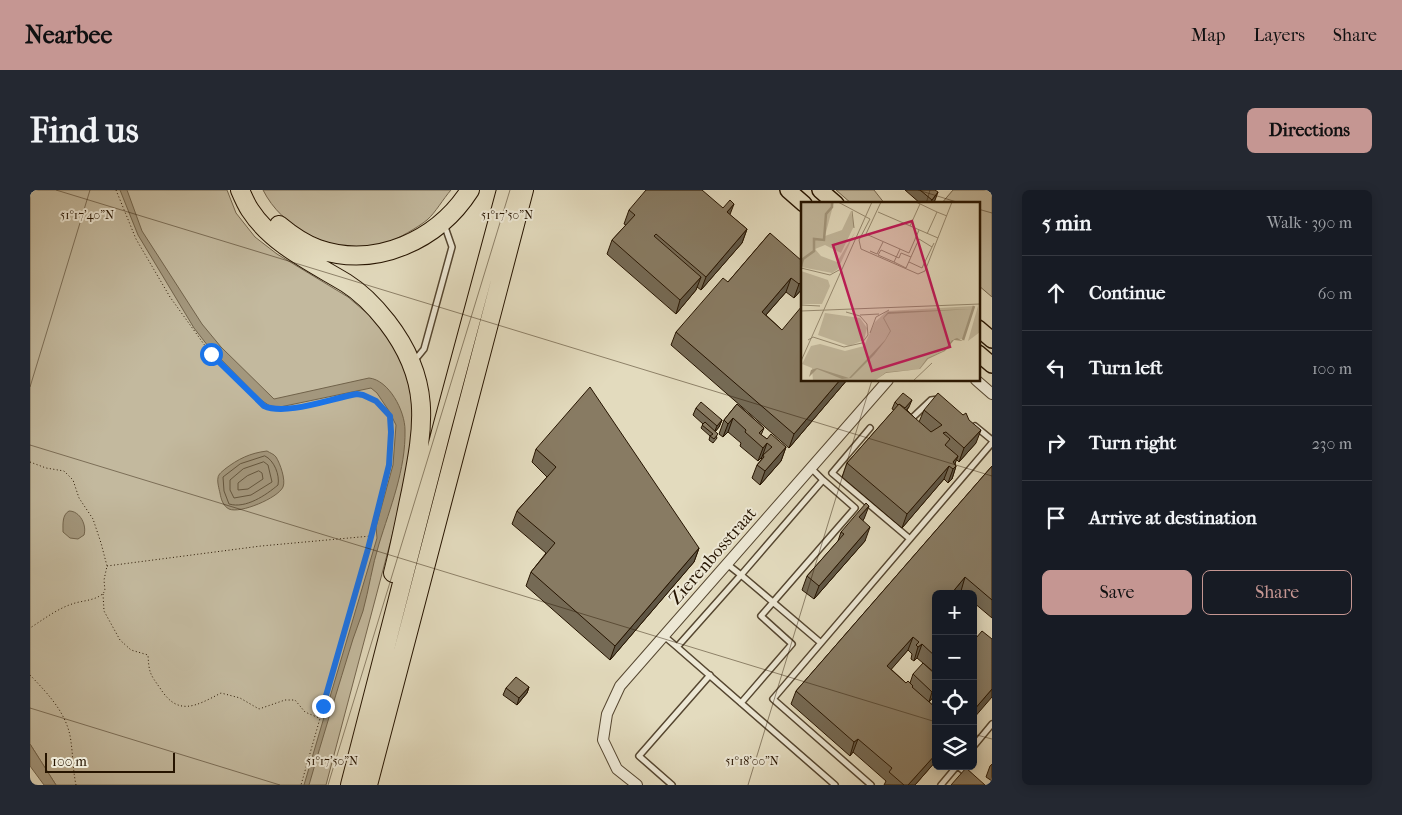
<!DOCTYPE html>
<html lang="en">
<head>
<meta charset="utf-8">
<style>
  :root { --surface:#171b24; --page:#242831; --text:#f1f3f6; --muted:#9ea1a6; --line:#363941; --accent:#c59692 }
  body { margin:0; font-family:"IM FELL French Canon",serif; background:var(--page); color:var(--text) }
  .controls { position:absolute; right:15px; bottom:15px; display:grid; overflow:hidden; border-radius:8px; box-shadow:0 2px 12px #0003 }
  .controls button { width:45px; height:45px; display:grid; place-items:center; padding:0; border:0; border-bottom:1px solid var(--line); background:var(--surface); color:var(--text); font:25px sans-serif }
  .scale { position:absolute; left:15px; bottom:12px; width:130px; box-sizing:border-box; padding-left:5px; border:2px solid #261400; border-top:0; font-size:14px; line-height:18px; white-space:nowrap; color:#261400; -webkit-text-stroke:4px #ede8d5; paint-order:stroke }
  .stop { position:absolute; width:15px; height:15px; margin:-11px; border:4px solid #1a73e8; border-radius:50%; background:#fff }
  .stop.end { background:#1a73e8; border-color:#fff; box-shadow:0 1px 5px #0008 }
  .list { margin:0; padding:0; list-style:none }
  h2 { display:flex; justify-content:space-between; align-items:center; height:65px; margin:0; padding:0 20px; font-size:21px }
  h2 small { font-size:16px; font-weight:400; color:var(--muted) }
  .list li { display:grid; grid-template-columns:32px 1fr auto; gap:15px; align-items:center; box-sizing:border-box; height:75px; padding:0 20px; border-top:1px solid var(--line) }
  .list b { display:block; font-size:19px; white-space:nowrap }
  .list em { font-size:16px; font-style:normal; color:var(--muted) }
  .actions { display:flex; gap:10px; padding:15px 20px }
  .actions a { flex:1; padding:11px 0; border:1px solid var(--accent); border-radius:8px; text-align:center; font-size:18px; color:var(--accent) }
  .actions .main { background:var(--accent); color:#111 }
  .icon { flex:none; width:28px; height:28px; fill:none; stroke:currentColor; stroke-width:2; stroke-linecap:round; stroke-linejoin:round }
  .map { position:relative; flex:none; width:962px; height:595px; overflow:hidden; border-radius:8px }
  header { display:flex; align-items:center; gap:30px; box-sizing:border-box; height:70px; padding:0 25px; background:var(--accent); color:#111 }
  header strong { font-size:24px }
  nav { display:flex; gap:28px; margin-inline-start:auto; font-size:18px }
  .intro { display:flex; align-items:center; justify-content:space-between; box-sizing:border-box; height:120px; padding:0 30px }
  h1 { margin:0; font-size:35px }
  .button { padding:12px 22px; border-radius:8px; background:var(--accent); color:#111; font-size:18px; font-weight:700 }
  main { display:flex; gap:30px; padding:0 30px }
  aside { flex:1; background:var(--surface); border-radius:8px; box-shadow:0 2px 12px #0003 }
  .map>svg:first-child { display:block }
</style>
</head>
<body>
<header>
<strong>Nearbee</strong>
<nav><a>Map</a><a>Layers</a><a>Share</a></nav>
</header>
<div class="intro"><h1>Find us</h1><a class="button">Directions</a></div>
<main>
<div class="map">
<svg width="962" height="595" viewBox="0 0 962 595">
  <rect width="100%" height="100%" fill="#e3dbbe"/>
  <filter id="stains"><feTurbulence type="fractalNoise" baseFrequency=".004" numOctaves="4"/><feColorMatrix values="0 0 0 0 .2 0 0 0 0 .09 0 0 0 0 .02 0 0 0 .5 -.17"/></filter>
  <radialGradient id="worn" r=".72"><stop offset=".6" stop-color="#630" stop-opacity="0"/><stop offset="1" stop-color="#630" stop-opacity=".3"/></radialGradient>
  <path fill="#c3b99e" stroke="#74664f" d="M0 0H197L206 23 225 47 247 64 318 107 339 125 355 143 371 167 378 187 385 233 375 297 296 595H26L0 554Z
    M233 0H421C413 9 406 22 397 30 387 38 369 48 357 53 353 55 347 56 342 56 300 63 252 38 233 0Z
    M806 0H844L855 14H822Z
    M923 0H962V107L948 95V14H911Z"/>
  <path fill="#a3977d" stroke="#71634b" d="M90 0H97L112 41 172 134 191 157 244 209 339 188C359 190 375 221 375 240 376 279 360 318 349 354 342 376 339 399 333 421 330 430 326 440 323 449 308 498 293 546 279 595H274L347 348 346 337 363 275 366 235 359 221 347 203 341 198 250 217 240 216 231 210 178 156 164 138 108 45Z
    M237 261C240 263 244 264 246 267 250 273 256 290 253 297 248 308 210 324 199 319 193 316 191 309 190 303 189 299 187 291 188 288 188 284 193 281 195 279 208 269 220 263 237 261Z
    M39 321C50 321 57 335 54 345L48 349 40 348 33 342C33 334 32 325 39 321Z
    M0 554 26 595H14L0 576Z"/>
  <g fill="none" stroke-linecap="round" stroke-linejoin="round">
    <path stroke="#64563e" stroke-width="1" d="M235 266C244 270 250 285 248 295 236 305 216 319 199 314L194 301 193 287 210 274Z
      M234 272 238 275 242 292 221 305 204 308 200 300V290L213 279Z
      M229 281 232 283 233 289 218 299 208 300V293L217 286Z"/>
    <g stroke="#554630" stroke-width="8">
      <path id="service" d="M385 170 394 159 422 57 414 34
        M880 230 901 210 908 209
        M945 236 962 250
        M840 238 802 283 880 349
        M781 278 793 290
        M697 374 711 385 793 290 825 318 731 426 762 454 711 513
        M634 446 647 457
        M791 453 711 385 647 457 805 595
        M943 557 962 534
        M928 576 938 585
        M642 595 609 566 680 485
        M841 595 743 509 962 253
        M911 595 927 576"/>
    </g>
    <g stroke="#554630" stroke-width="12">
      <path id="minor" d="M946 190 962 204
        M607 595 587 579 573 550 577 524 590 496 858 190"/>
    </g>
    <g stroke="#261400" stroke-width="18">
      <path id="primary" d="M758 0 774 14
        M790 0 806 14
        M948 138 962 150
        M948 163 962 175"/>
    </g>
    <g stroke="#261400" stroke-width="20">
      <path id="motorway" d="M210 0C213 7 216 14 220 20 242 54 283 73 316 93 332 103 346 118 357 132 402 190 394 235 381 301 375 329 370 356 363 383
        M249 35C261 45 274 54 288 59 346 79 408 50 440 0
        M320 595 413 234 476 0
        M338 595 494 0"/>
    </g>
    <path stroke="#261400" stroke-width="1" stroke-dasharray="1 2.5" stroke-linecap="butt" d="M86 0 106 49 140 107 181 164 234 216 242 220H256L322 205H333L346 211 356 220 360 226 361 232 359 275 342 346 271 595
      M0 272 16 278 34 281 43 290 49 308 63 329 71 353 77 376 74 390 75 401C68 411 53 410 42 414 27 419 14 429 0 438
      M77 376 231 356 341 346
      M73 404 74 421 90 450 101 460 118 465C119 483 120 484 130 498 148 527 166 516 191 503L210 508 229 519 255 510H265L275 522 289 528
      M0 485C18 504 38 524 41 552 43 566 43 581 46 595"/>
    <use href="#service" stroke="#ede8d5" stroke-width="5"/>
    <use href="#minor" stroke="#ede8d5" stroke-width="10"/>
    <use href="#primary" stroke="#e3dbbe" stroke-width="15"/>
    <use href="#motorway" stroke="#e3dbbe" stroke-width="18"/>
  </g>
  <path fill="#756a55" stroke="#261400" d="M875 0H905L904 13 903 14H891Z
    M599 20 700 25 717 39 712 53 671 100 667 97 666 100 646 124 577 64 582 50 596 35 594 34Z
    M740 43 772 99 764 108 756 102 736 125 752 140 817 190 759 258 641 155 646 142 698 92Z
    M865 212 879 217 877 220 889 232 894 220 946 253 929 272 926 269 925 274 926 276 922 289 918 293 914 289 872 338 812 287 817 273 864 220 862 219Z
    M707 214 734 238 731 245 737 249 756 257 751 271 730 295 722 288 727 275 731 270 732 267 728 271 710 256 711 253 698 242 693 247 689 244 694 230Z
    M666 218 692 230 689 237 685 242 687 248 683 253 679 250 680 246 671 238 673 234 663 225Z
    M506 259 669 358 664 372 580 470 496 396 501 382 516 363 482 334 487 321 517 287 502 272Z
    M962 276V428L943 412V404H934L931 401 928 404H906V484L887 468 884 471 881 469 882 464 878 460 861 479 876 493H880L883 484 906 485V504L899 512 906 518V571L885 595H854L856 591 823 562 820 566 761 514 766 501Z
    M834 329 833 330 835 351 784 409 772 400 777 386 808 351 811 342Z
    M499 497 497 503 487 515 473 505 476 498Z
    M962 574V591L956 587 960 576Z"/>
  <path fill="#5f5645" stroke="#261400" d="M908 2 904 13 903 14H900L902 10Z
    M704 14 699 27 697 22Z
    M717 39 712 53 671 100 676 87Z
    M671 87 666 100 646 124 650 110Z
    M761 88 756 102 727 135 732 122Z
    M772 91V99L764 108 769 94Z
    M810 190H817L759 258 764 244Z
    M882 210 879 217 871 226 874 219Z
    M703 228 698 242 693 247 698 234Z
    M692 230 689 237 684 243 687 236Z
    M951 240 946 253 929 272 934 258Z
    M737 253 732 267 728 271 733 258Z
    M756 257 751 271 730 295 735 281Z
    M928 266 923 279V272Z
    M919 276 914 289 872 338 877 324Z
    M926 276 922 289 918 293 923 279Z
    M839 316 834 329 824 340 829 327Z
    M840 337 835 351 784 409 789 396Z
    M669 358 664 372 580 470 585 456Z
    M935 387 931 401 928 404H921Z
    M883 447 878 460 853 489 857 476Z
    M892 454 887 468 884 471 888 457Z
    M499 497 497 503 487 515 489 508Z
    M906 498V504L899 512 902 502Z
    M962 499V507L943 529V521Z
    M828 549 823 562 820 566 824 552Z
    M906 564V571L885 595H878Z"/>
  <path fill="#887b63" stroke="#261400" d="M616 0H672L693 18 700 10 704 14 697 22 717 39 676 87 626 44 624 46 671 87 650 110 582 50 605 25 599 20Z
    M890 0H905L908 2 902 10Z
    M740 43 772 71V91L769 94 761 88 732 122 752 140 772 116V190H810L764 244 646 142 693 88 698 92Z
    M560 197 669 358 585 456 501 382 525 353 487 321 526 277 506 259Z
    M873 203 882 210 875 218 869 214 868 215 865 212Z
    M908 203 933 225 936 223 939 230 951 240 934 258 916 242 913 243 920 249 915 255 928 266 923 272 926 276 923 279 919 276 877 324 817 273 869 214 901 242 912 235 894 220Z
    M671 212 692 230 687 236 666 218Z
    M707 214 734 238 729 243 737 249 741 244 756 257 735 281 727 275 734 267 733 265 742 257 737 253 733 258 715 242 716 240 703 228 698 234 694 230Z
    M675 232 688 244 684 249 680 246 683 244 672 235Z
    M962 276V410L935 387 921 404H906V467L892 454 888 457 886 455 889 452 883 447 857 476 876 493 878 491 883 496 882 497 906 518V564L878 595H874L859 582 862 578 828 549 824 552 766 501Z
    M836 313 839 316 829 327 840 337 789 396 777 386 814 344 811 342Z
    M952 441 962 449V499L943 521V446L946 448Z
    M893 473 906 485V498L902 502 883 484Z
    M486 487 499 497 489 508 476 498Z
    M936 578 955 595H921Z"/>
  <g fill="none" stroke-linecap="round" stroke-linejoin="round">
    <path stroke="#1a73e8" stroke-width="6" d="M181 164 234 216C256 226 302 208 327 204L333 205 346 211 360 226 361 242 359 275 338 359 293 516"/>
  </g>
  <path fill="none" stroke="#261400" stroke-width="1" stroke-opacity="0.45" d="M26 0 962 286M888 0 933 14M896 14 900 0M948 19 962 23M0 197 60 0M0 255 906 532M0 518 250 595M943 544 962 549M298 595 480 0M718 595 842 190"/>
  <g text-anchor="middle" dominant-baseline="central" stroke-width="4" stroke-linejoin="round" paint-order="stroke">
    <g font-size="18" fill="#261400" stroke="#ede8d5">
      <text transform="translate(683 366) rotate(-49)">Zierenbosstraat</text>
    </g>
  </g>
  <g transform="translate(771 12)">
    <rect width="179" height="179" fill="#e3dbbe"/>
    <path d="M0 0H33L24 34 41 28 50 9 53 24 40 51 24 43 14 47 20 54 36 60 54 30 37 67 31 71 0 65ZM0 69 27 78 29 84 21 102H0ZM173 104 162 137H152L142 149 126 156 118 167 85 170 73 179H12L11 166 1 162 10 144 19 142 44 149 63 144 74 120 86 109ZM177 104 179 130 167 139ZM24 111 59 116 66 126 63 138 48 144 17 133Z" fill="#c3b99e"/>
    <path d="M171 107 87 112 83 116 90 129 84 139 73 153 50 176 41 177 16 167 8 175 10 168 16 166 48 176 84 138 89 129 82 116 87 110ZM156 136 162 139 153 138 144 149 127 157 119 167 85 171 73 179 85 170 118 167 126 156 142 149 151 138Z" fill="#a3977d"/>
    <path fill="none" stroke="#a3977d" stroke-width="2.5" d="M0 64 2 57 13 49V37L23 38 25 12 31 5V0M162 138 173 104"/>
    <path fill="none" stroke="#978b72" stroke-width="1" d="M37 0 69 17 58 38 60 47 117 72 124 69 151 0M80 0 65 32 108 51 118 28M115 0 136 10M51 9 53 26M77 10 137 36M109 24 119 2M126 32 136 10 146 14M99 47 93 60 105 66 118 37 131 45 133 41M69 49 76 52 82 40M93 60 77 53 80 48 98 56 100 51 110 55M108 60 121 66 131 45M0 66 29 73 38 68M0 103 19 104M0 109 179 102M59 113 78 112M69 131 75 115 88 108M7 138 12 135 43 145 61 141 67 133 66 122 59 114 45 110M0 159 71 0M112 179 131 161"/>
    <path fill="#c2185b" fill-opacity="0.15" stroke="#c2185b" stroke-width="2.5" d="M111 19 149 145 71 169 32 43Z"/>
    <rect width="179" height="179" fill="none" stroke="#261400" stroke-width="2.5"/>
  </g>
  <g font-size="12" text-anchor="middle" fill="#261400" stroke="#ede8d5" stroke-width="4" stroke-linejoin="round" paint-order="stroke">
    <text x="57" y="29">51°17'40"N</text>
    <text x="477" y="29">51°17'50"N</text>
    <text x="302" y="575">51°17'50"N</text>
    <text x="722" y="575">51°18'00"N</text>
  </g>
  <rect width="100%" height="100%" filter="url(#stains)"/>
  <rect width="100%" height="100%" fill="url(#worn)"/>
</svg>
<div class="controls">
<button>+</button>
<button>−</button>
<button><svg class="icon" aria-label="locate" viewBox="0 0 24 24"><circle cx="12" cy="12" r="6"/><path d="M12 2v4M12 18v4M2 12h4M18 12h4"/></svg></button>
<button><svg class="icon" aria-label="layers" viewBox="0 0 24 24"><path d="M12 4l9 5-9 5-9-5zM3 14l9 5 9-5"/></svg></button>
</div>
<div class="scale">100 m</div>
<div class="stop" style="left:181px;top:164px"></div>
<div class="stop end" style="left:293px;top:516px"></div>
</div>
<aside>
<h2>5 min<small>Walk · 390 m</small></h2>
<ul class="list">
<li><svg class="icon" aria-label="ahead" viewBox="0 0 24 24"><path d="M12 20V5M6 11l6-6 6 6"/></svg><div><b>Continue</b></div><em>60 m</em></li>
<li><svg class="icon" aria-label="left" viewBox="0 0 24 24"><path d="M17 20v-9H6M10 6l-5 5 5 5"/></svg><div><b>Turn left</b></div><em>100 m</em></li>
<li><svg class="icon" aria-label="right" viewBox="0 0 24 24"><path d="M7 20v-9h11M14 6l5 5-5 5"/></svg><div><b>Turn right</b></div><em>230 m</em></li>
<li><svg class="icon" aria-label="arrive" viewBox="0 0 24 24"><path d="M6 21V4h12l-3 4 3 4H6"/></svg><div><b>Arrive at destination</b></div></li>
</ul>
<div class="actions"><a class="main">Save</a><a>Share</a></div>
</aside>
</main>
</body>
</html>
